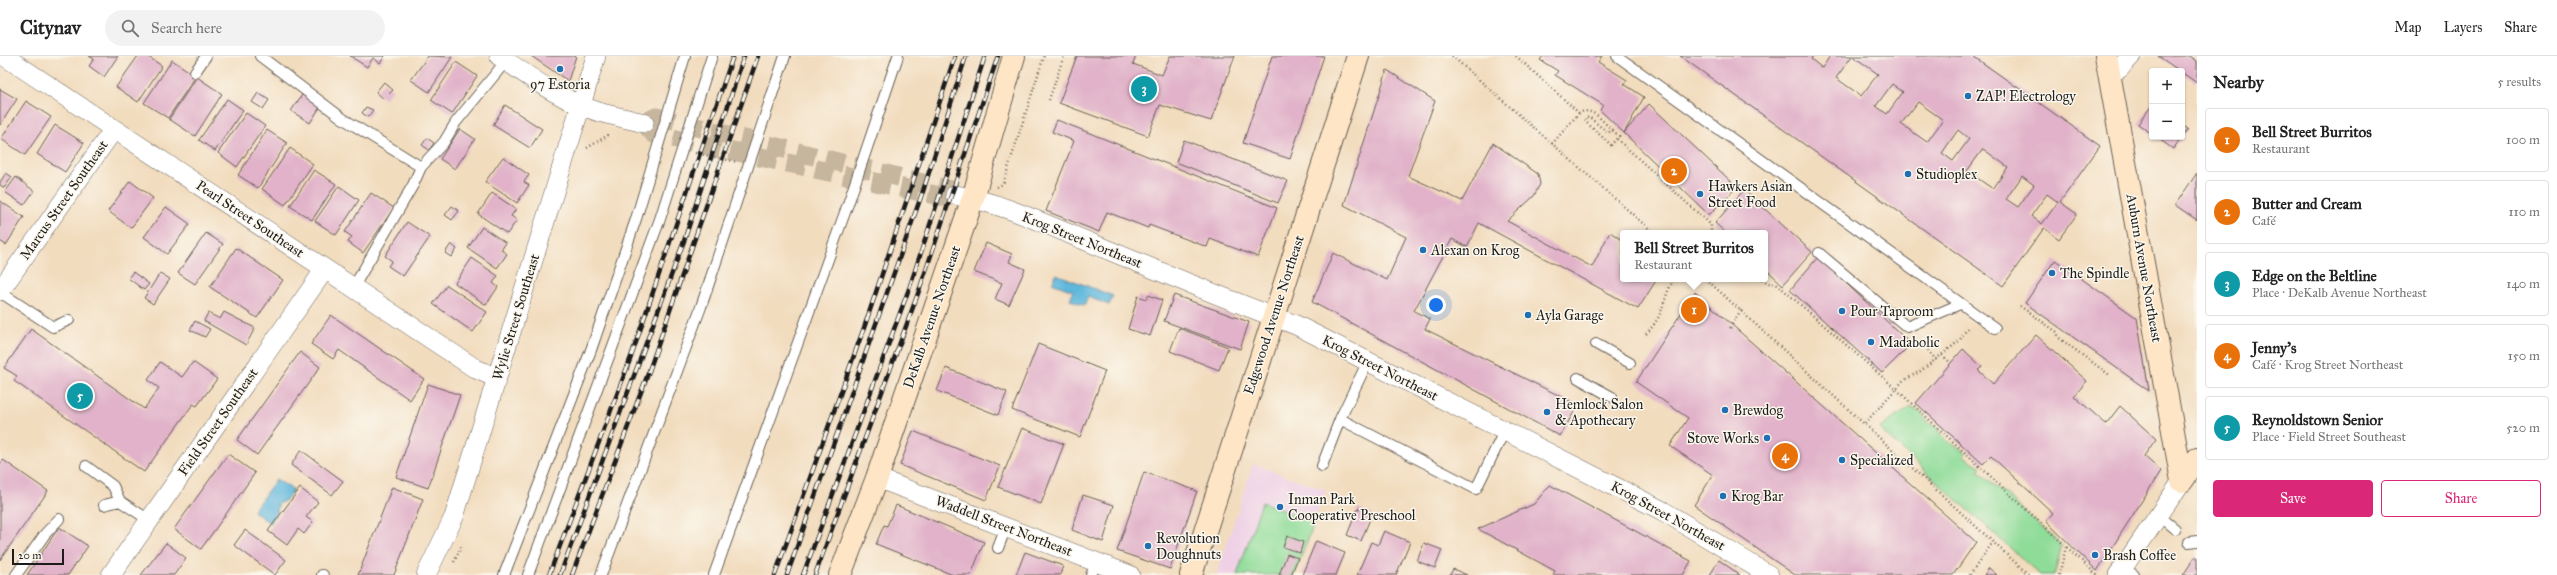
<!DOCTYPE html>
<html lang="en">
<head>
<meta charset="utf-8">
<style>
  :root { --surface:#fff; --page:#f2f2f2; --text:#222; --muted:#767676; --line:#e0e0e0; --accent:#db2777 }
  body { margin:0; font-family:"IM FELL Great Primer",serif; background:var(--page); color:var(--text) }
  .controls { position:absolute; right:12px; top:12px; display:grid; overflow:hidden; border-radius:4px; box-shadow:0 1px 3px #0004 }
  .controls button { width:36px; height:36px; display:grid; place-items:center; padding:0; border:0; border-bottom:1px solid var(--line); background:var(--surface); color:var(--text); font:20px sans-serif }
  .scale { position:absolute; left:12px; bottom:10px; width:52px; box-sizing:border-box; padding-left:4px; border:2px solid #1c1c1c; border-top:0; font-size:11px; line-height:14px; white-space:nowrap; color:#1c1c1c; -webkit-text-stroke:3px #fbf7ec; paint-order:stroke }
  .you { position:absolute; left:1436px; top:249px; width:14px; height:14px; margin:-10px; border:3px solid #fff; border-radius:50%; background:#1a73e8; box-shadow:0 0 0 6px #1a73e833 }
  .badge { display:grid; place-items:center; width:26px; height:26px; border-radius:50%; background:var(--accent); color:#fff; font-size:13px; font-weight:700 }
  .pin { position:absolute; translate:-50% -50%; border:2px solid #fff; box-shadow:0 1px 4px #0006 }
  .popup { position:absolute; left:1620px; top:174px; width:148px; height:52px; box-sizing:border-box; display:grid; place-content:center; border-radius:4px; background:var(--surface); filter:drop-shadow(0 1px 3px #0005); font-size:13px; white-space:nowrap; color:var(--muted) }
  .popup b { font-size:15px; color:var(--text) }
  .popup::after { content:''; position:absolute; left:50%; top:100%; margin-left:-8px; border:8px solid transparent; border-top-color:var(--surface) }
  .list { margin:0; padding:0; list-style:none }
  h2 { display:flex; justify-content:space-between; align-items:center; height:52px; margin:0; padding:0 16px; font-size:17px }
  h2 small { font-size:13px; font-weight:400; color:var(--muted) }
  .list li { display:grid; grid-template-columns:26px 1fr auto; gap:12px; align-items:center; box-sizing:border-box; height:64px; margin:0 8px 8px; padding:0 8px; border:1px solid var(--line); border-radius:4px }
  .list b { display:block; font-size:15px; white-space:nowrap }
  .list p { margin:0; font-size:13px; white-space:nowrap; color:var(--muted) }
  .list em { font-size:13px; font-style:normal; color:var(--muted) }
  .actions { display:flex; gap:8px; padding:12px 16px }
  .actions a { flex:1; padding:9px 0; border:1px solid var(--accent); border-radius:4px; text-align:center; font-size:14px; color:var(--accent) }
  .actions .main { background:var(--accent); color:#fff }
  .icon { flex:none; width:22px; height:22px; fill:none; stroke:currentColor; stroke-width:2; stroke-linecap:round; stroke-linejoin:round }
  .map { position:relative; flex:none; width:2197px; height:519px; overflow:hidden }
  header { display:flex; align-items:center; gap:24px; box-sizing:border-box; height:56px; padding:0 20px; background:var(--surface); border-bottom:1px solid var(--line) }
  header strong { font-size:19px }
  nav { display:flex; gap:22px; margin-inline-start:auto; font-size:14px }
  .search { width:280px; height:36px; background:var(--page); display:flex; align-items:center; gap:10px; box-sizing:border-box; padding:0 14px; border-radius:22px; color:var(--muted); font-size:15px }
  main { display:flex }
  aside { flex:1; background:var(--surface) }
  .map>svg:first-child { display:block }
</style>
</head>
<body>
<header>
<strong>Citynav</strong>
<div class="search"><svg class="icon" aria-label="search" viewBox="0 0 24 24"><circle cx="10" cy="10" r="6"/><path d="M15 15l6 6"/></svg>Search here</div>
<nav><a>Map</a><a>Layers</a><a>Share</a></nav>
</header>
<main>
<div class="map">
<svg width="2197" height="519" viewBox="0 0 2197 519">
  <rect width="100%" height="100%" fill="#fbf7ec"/>
  <filter id="ink" filterUnits="userSpaceOnUse"><feTurbulence type="fractalNoise" baseFrequency=".025" numOctaves="2"/><feDisplacementMap in="SourceGraphic" scale="8" xChannelSelector="R" yChannelSelector="G"/><feConvolveMatrix kernelMatrix="1 2 1 2 8 2 1 2 1" color-interpolation-filters="sRGB"/></filter>
  <filter id="wash" filterUnits="userSpaceOnUse"><feTurbulence type="fractalNoise" baseFrequency=".012" numOctaves="4" result="noise"/><feDisplacementMap in="SourceGraphic" scale="16" xChannelSelector="R" yChannelSelector="G"/><feGaussianBlur stdDeviation="0.9" result="paint"/><feColorMatrix in="noise" values="0 0 0 0 0 0 0 0 0 0 0 0 0 0 0 0 0 1.4 0 .05"/><feComposite in="paint" operator="in"/></filter>
  <g filter="url(#wash)">
    <rect width="100%" height="100%" fill="#f2dcbe"/>
    <path fill="#efd0e6" d="M1253 408 1326 434 1294 519H1217Z"/>
    <path fill="#8fdc99" stroke="#567c5a" d="M1910 351 1920 356 1930 368 1937 371C1941 376 1944 384 1952 388 1957 391 1961 392 1965 397L1964 400 1981 411 1978 414 2062 489 2054 519H2040L1879 373Z
      M1262 446 1315 466 1294 519H1237Z"/>
    <path fill="#5fb7dc" stroke="#3e6a7c" d="M1056 218 1113 240 1109 249 1088 241 1084 249 1070 244 1073 235 1052 227Z
      M276 423 293 434 286 444 278 448 277 456 270 467 253 455Z"/>
    <g id="blocks">
      <path fill="#e1b2c9" fill-rule="evenodd" d="M89 0H118L104 21 89 10 94 3Z
        M138 0H147L162 10 138 46 116 31Z
        M350 0H385L380 7 373 2 367 11Z
        M428 0 452 1 429 36 411 24Z
        M531 0H576L568 25Z
        M1077 0H1136L1133 8 1162 19 1170 0H1235L1211 65 1160 49 1148 80 1059 47Z
        M1272 0H1324L1290 103 1243 87Z
        M1543 0H1602L1598 6 1627 24 1624 28 1644 41 1624 77 1600 54 1603 49 1555 19 1558 15 1540 4Z
        M1680 0H1813L1811 3 1822 12 1830 0H1852L1836 22 1861 40 1878 18 1853 0H1973L2100 90 2060 146 2077 158 2059 183 2044 172 2003 230ZM1892 28 1903 36 1887 58 1876 50ZM1918 46 1943 64 1927 86 1901 68ZM1958 74 1969 83 1953 105 1942 97ZM1983 93 2008 111 1993 133 1967 115ZM2022 120 2034 129 2018 151 2006 143ZM2047 138 2058 146 2042 168 2031 160Z
        M2158 0H2190L2197 5V27Z
        M172 4 196 20 168 62 144 47Z
        M456 6 477 20 452 58 431 44Z
        M1387 14 1435 45 1408 120 1462 145 1493 87 1538 118 1540 128 1534 140 1507 165 1592 211 1610 176 1623 185V223H1657L1638 253 1479 167 1467 191 1452 183 1414 255 1430 263 1425 273 1578 349 1560 380 1312 246 1333 197 1387 224 1406 181 1344 149Z
        M197 21 222 38 195 80 169 63Z
        M384 26 393 34 384 43 376 36Z
        M0 33 17 43 0 69Z
        M304 36 322 48 310 67 291 55Z
        M258 37 269 44 263 53 252 46Z
        M227 43 243 54 215 95 199 84Z
        M26 45 51 61 25 99 1 83Z
        M1649 48 1737 131 1709 159 1624 77Z
        M505 49 542 73 530 92 493 69Z
        M2152 49V78L2138 68Z
        M366 51 373 54 368 61 362 57Z
        M246 57 265 70 237 111 218 97Z
        M1057 64 1277 152 1258 201 1210 183 1207 191 1149 169 1148 172 1107 156 1099 176 1046 155 1074 85 1052 76Z
        M55 69 84 87 65 116 37 98Z
        M2182 69 2188 73 2182 81Z
        M460 73 475 83 455 113 440 103Z
        M267 74 287 87 258 132 238 119Z
        M2156 81H2182L2173 93Z
        M427 82 434 87 429 94 422 89Z
        M1184 84 1288 125 1278 147 1176 106Z
        M290 92 313 108 285 149 262 133Z
        M503 101 529 119 524 126 529 129 517 147 485 126Z
        M314 114 336 128 312 164 290 150Z
        M6 117 12 121 4 132 0 129V126Z
        M2197 117V164L2175 149Z
        M16 121 34 135 24 149 5 136Z
        M130 125 153 142 131 172 108 155Z
        M339 130 359 144 336 179 315 165Z
        M1744 134 1812 196 1783 229 1765 212V177H1726L1715 167Z
        M371 137 394 152 363 197 348 186 352 181 345 176Z
        M492 137 516 153 511 160 517 164 507 178 478 158Z
        M0 145 24 161 6 189 0 185Z
        M452 150 459 155 452 164 445 159Z
        M166 151 190 168 167 198 144 181Z
        M407 166 430 181 403 220 388 210 392 205 385 200Z
        M482 171 506 187 501 194 507 198 497 212 468 192Z
        M206 177 223 188 195 228 178 217Z
        M986 187 1012 198 1009 206 1025 213 1009 249 995 243 1002 227 974 216Z
        M451 188 457 193 451 201 445 197Z
        M236 192 283 224 257 262 210 231Z
        M1818 201 1911 288 1882 317 1790 234Z
        M472 202 498 220 493 227 498 231 486 249 455 227Z
        M2055 204 2137 262 2149 335 2025 247Z
        M133 216 149 228 144 234 128 222Z
        M160 217 170 223 153 248 144 242Z
        M447 229 487 256 473 276 433 248Z
        M1695 236 1976 486 1953 519H1795L1694 449 1713 419 1670 390 1688 362 1636 326Z
        M1148 239 1162 244 1150 280 1128 273 1138 240 1147 243Z
        M1174 239 1249 266 1240 293 1164 265Z
        M224 256 255 272 246 289 204 265 208 257 220 263Z
        M331 259 424 323 410 344 339 294 333 303 311 288Z
        M195 265 210 273 205 281 190 274Z
        M1179 272 1228 291 1219 314 1170 295Z
        M31 273 144 353 159 332 148 324 160 306 182 321 193 306 217 323 197 350 193 348 144 416 14 325 17 320 4 312Z
        M2036 279 2087 325 2074 340 2106 368 2120 350 2156 383 2144 400 2161 415 2097 515 2046 465 2053 457 1991 400 1983 408 1916 347 1963 293 1982 311 1978 314 1993 328Z
        M1038 288 1105 315 1080 381 1012 354Z
        M300 296 320 311 257 399 237 384Z
        M946 312 1007 336 998 359 937 335Z
        M428 328 460 339 428 432 396 421Z
        M1022 372 1064 388 1041 448 998 431Z
        M913 375 1000 410 986 444 900 409Z
        M301 394 343 425 332 439 291 409Z
        M228 398 255 417 201 493 174 473Z
        M3 404 48 435 0 504V408Z
        M1144 416 1197 435 1170 513 1117 495Z
        M1550 429 1691 505 1683 519H1553L1555 515 1478 473 1534 448Z
        M392 431 423 443 394 519H358Z
        M300 432 318 446 306 461 313 466 304 478 298 473 287 489 268 475Z
        M1083 439 1114 449 1103 486 1072 474Z
        M896 449 984 486 971 519H953L876 488 884 469 887 470Z
        M1358 452 1372 458 1361 485 1347 479Z
        M59 471 88 490 70 516 68 519H27Z
        M245 474 286 504 275 519 234 489Z
        M1384 475 1410 486 1396 519H1357L1371 486 1378 489Z
        M1287 480 1303 486 1300 497 1283 491Z
        M1316 485 1345 497 1336 519H1302Z
        M166 487 186 502 174 519H141Z
        M1424 487 1442 494 1435 512 1417 505Z
        M1025 496 1063 510 1060 519H1016Z
        M1287 498 1298 502 1291 519H1279Z
        M2195 501 2197 502V519H2183Z
        M1719 504 1740 519H1710Z
        M1989 512 1997 519H1984Z
        M1453 513 1467 519H1450Z"/>
    </g>
  </g>
  <g filter="url(#ink)">
    <use href="#blocks" fill-opacity="0" stroke="#675f55" stroke-width="1"/>
    <g fill="none" stroke-linecap="round" stroke-linejoin="round">
      <path stroke="#c7b69e" stroke-width="19" stroke-dasharray="19 10" stroke-linecap="butt" d="M656 61 951 134 955 139 949 142 654 78 644 67Z"/>
      <g stroke="#675f55" stroke-width="12">
        <path id="lane" d="M260 0 342 62 421 111
          M1617 0 1995 272
          M195 16 206 0
          M1819 197 1907 271 1960 248
          M353 232 413 129 421 111 444 86 456 66 506 5
          M0 236 53 271 69 264
          M1596 288 1630 307
          M1578 322 1612 341
          M1340 363 1476 433 1504 376
          M86 410 113 430 120 445 149 464
          M1322 410 1340 363 1368 305
          M104 449 120 445
          M2159 460 2175 473
          M2189 486 2197 485
          M998 492 1006 471
          M2123 512 2134 519
          M16 519 45 478 59 463
          M322 519H323
          M504 519 591 294 636 163 685 0
          M528 519 660 163 712 0
          M601 519 701 251 785 0
          M714 519 848 148 898 0
          M1091 519 1097 506"/>
      </g>
      <g stroke="#675f55" stroke-width="20">
        <path id="street" d="M4 0 476 313 497 322
          M499 0C530 21 562 45 599 56 613 60 629 63 644 67
          M2109 15 2119 13 2131 0
          M955 139C999 146 1043 167 1084 184 1154 213 1224 243 1296 269L1663 455 1769 519
          M0 235 114 73
          M877 422 1130 519
          M111 519 325 213
          M426 519 454 461 596 0
          M2118 519 2182 425"/>
      </g>
      <g stroke="#675f55" stroke-width="24">
        <path id="secondary" d="M2106 0 2182 425
          M2182 425 2197 403
          M840 519 877 422 973 142 1014 0
          M1191 519 1358 0"/>
      </g>
      <path stroke="#675f55" stroke-width="2.5" stroke-dasharray="1 3" stroke-linecap="butt" d="M1452 0 1654 177
        M1516 0 1579 57C1593 50 1602 65 1612 74L1608 77 1589 61 1585 63 1587 67 1611 89 1619 80 1612 74
        M1049 44 1064 0
        M1617 83 1711 169V177
        M1552 88 1579 57
        M587 92 610 78
        M695 97 737 106
        M997 131 1003 128 1044 0
        M1706 223 2029 519
        M1762 223 1767 227 1777 228 1895 332 2097 519
        M2020 250 2057 276 2059 282 2111 320
        M1730 272 1741 254
        M1646 278C1666 257 1661 245 1674 223
        M1928 294 1936 304
        M1942 299 1951 307
        M1865 367 1903 325 1922 314 1959 285 1969 270
        M454 506 462 489
        M1970 519 1993 486
        M2059 519 2066 491"/>
      <use href="#lane" stroke="#fff" stroke-width="10"/>
      <use href="#street" stroke="#fff" stroke-width="19"/>
      <use href="#secondary" stroke="#fee5c5" stroke-width="22"/>
      <g stroke="#1c1c1c" stroke-width="4.5">
        <path id="rail" d="M549 519 631 301 733 0
          M560 519 684 185 744 0
          M572 519 649 315 758 0
          M775 519 865 269 955 0
          M787 519 923 135 966 0
          M803 519 910 230 985 0
          M815 519 920 232 998 0"/>
      </g>
      <use href="#rail" stroke="#fbf7ec" stroke-width="3" stroke-dasharray="9" stroke-linecap="butt"/>
    </g>
  </g>
  <g fill="#1f6fb2" stroke="#fbf7ec" stroke-width="1.5">
    <circle cx="560" cy="13" r="4"/>
    <circle cx="1968" cy="40" r="4"/>
    <circle cx="1908" cy="118" r="4"/>
    <circle cx="1700" cy="138" r="4"/>
    <circle cx="1423" cy="194" r="4"/>
    <circle cx="2052" cy="217" r="4"/>
    <circle cx="1842" cy="255" r="4"/>
    <circle cx="1528" cy="259" r="4"/>
    <circle cx="1871" cy="286" r="4"/>
    <circle cx="1725" cy="354" r="4"/>
    <circle cx="1547" cy="356" r="4"/>
    <circle cx="1767" cy="382" r="4"/>
    <circle cx="1842" cy="404" r="4"/>
    <circle cx="1723" cy="440" r="4"/>
    <circle cx="1280" cy="451" r="4"/>
    <circle cx="1148" cy="490" r="4"/>
    <circle cx="2095" cy="499" r="4"/>
  </g>
  <g text-anchor="middle" dominant-baseline="central" stroke-width="3" stroke-linejoin="round" paint-order="stroke">
    <g font-size="14" fill="#1c1c1c" stroke="#fbf7ec" text-anchor="start">
      <text x="560" y="28" text-anchor="middle">97 Estoria</text>
      <text x="1976" y="40">ZAP! Electrology</text>
      <text x="1916" y="118">Studioplex</text>
      <text x="1708" y="130">Hawkers Asian<tspan x="1708" dy="16">Street Food</tspan></text>
      <text x="1431" y="194">Alexan on Krog</text>
      <text x="2060" y="217">The Spindle</text>
      <text x="1850" y="255">Pour Taproom</text>
      <text x="1536" y="259">Ayla Garage</text>
      <text x="1879" y="286">Madabolic</text>
      <text x="1555" y="348">Hemlock Salon<tspan x="1555" dy="16">&amp; Apothecary</tspan></text>
      <text x="1733" y="354">Brewdog</text>
      <text x="1759" y="382" text-anchor="end">Stove Works</text>
      <text x="1850" y="404">Specialized</text>
      <text x="1731" y="440">Krog Bar</text>
      <text x="1288" y="443">Inman Park<tspan x="1288" dy="16">Cooperative Preschool</tspan></text>
      <text x="1156" y="482">Revolution<tspan x="1156" dy="16">Doughnuts</tspan></text>
      <text x="2103" y="499">Brash Coffee</text>
    </g>
    <g font-size="14" fill="#1c1c1c" stroke="#fbf7ec">
      <text transform="translate(64 144) rotate(-55)">Marcus Street Southeast</text>
      <text transform="translate(250 163) rotate(34)">Pearl Street Southeast</text>
      <text transform="translate(1082 184) rotate(22)">Krog Street Northeast</text>
      <text transform="translate(2144 212) rotate(80)">Auburn Avenue Northeast</text>
      <text transform="translate(1274 259) rotate(-72)">Edgewood Avenue Northeast</text>
      <text transform="translate(516 261) rotate(-73)">Wylie Street Southeast</text>
      <text transform="translate(932 261) rotate(-71)">DeKalb Avenue Northeast</text>
      <text transform="translate(1380 312) rotate(27)">Krog Street Northeast</text>
      <text transform="translate(218 366) rotate(-55)">Field Street Southeast</text>
      <text transform="translate(1668 460) rotate(29)">Krog Street Northeast</text>
      <text transform="translate(1004 470) rotate(21)">Waddell Street Northeast</text>
    </g>
  </g>
</svg>
<div class="controls">
<button>+</button>
<button>−</button>
</div>
<div class="scale">20 m</div>
<div class="you"></div>
<div class="pin badge" style="left:1694px;top:254px;background:#e8710a">1</div>
<div class="popup"><b>Bell Street Burritos</b>Restaurant</div>
<div class="pin badge" style="left:1674px;top:115px;background:#e8710a">2</div>
<div class="pin badge" style="left:1144px;top:33px;background:#0f9aa8">3</div>
<div class="pin badge" style="left:1785px;top:400px;background:#e8710a">4</div>
<div class="pin badge" style="left:80px;top:340px;background:#0f9aa8">5</div>
</div>
<aside>
<h2>Nearby<small>5 results</small></h2>
<ul class="list">
<li><span class="badge" style="background:#e8710a">1</span><div><b>Bell Street Burritos</b><p>Restaurant</p></div><em>100 m</em></li>
<li><span class="badge" style="background:#e8710a">2</span><div><b>Butter and Cream</b><p>Café</p></div><em>110 m</em></li>
<li><span class="badge" style="background:#0f9aa8">3</span><div><b>Edge on the Beltline</b><p>Place · DeKalb Avenue Northeast</p></div><em>140 m</em></li>
<li><span class="badge" style="background:#e8710a">4</span><div><b>Jenny's</b><p>Café · Krog Street Northeast</p></div><em>150 m</em></li>
<li><span class="badge" style="background:#0f9aa8">5</span><div><b>Reynoldstown Senior</b><p>Place · Field Street Southeast</p></div><em>520 m</em></li>
</ul>
<div class="actions"><a class="main">Save</a><a>Share</a></div>
</aside>
</main>
</body>
</html>
